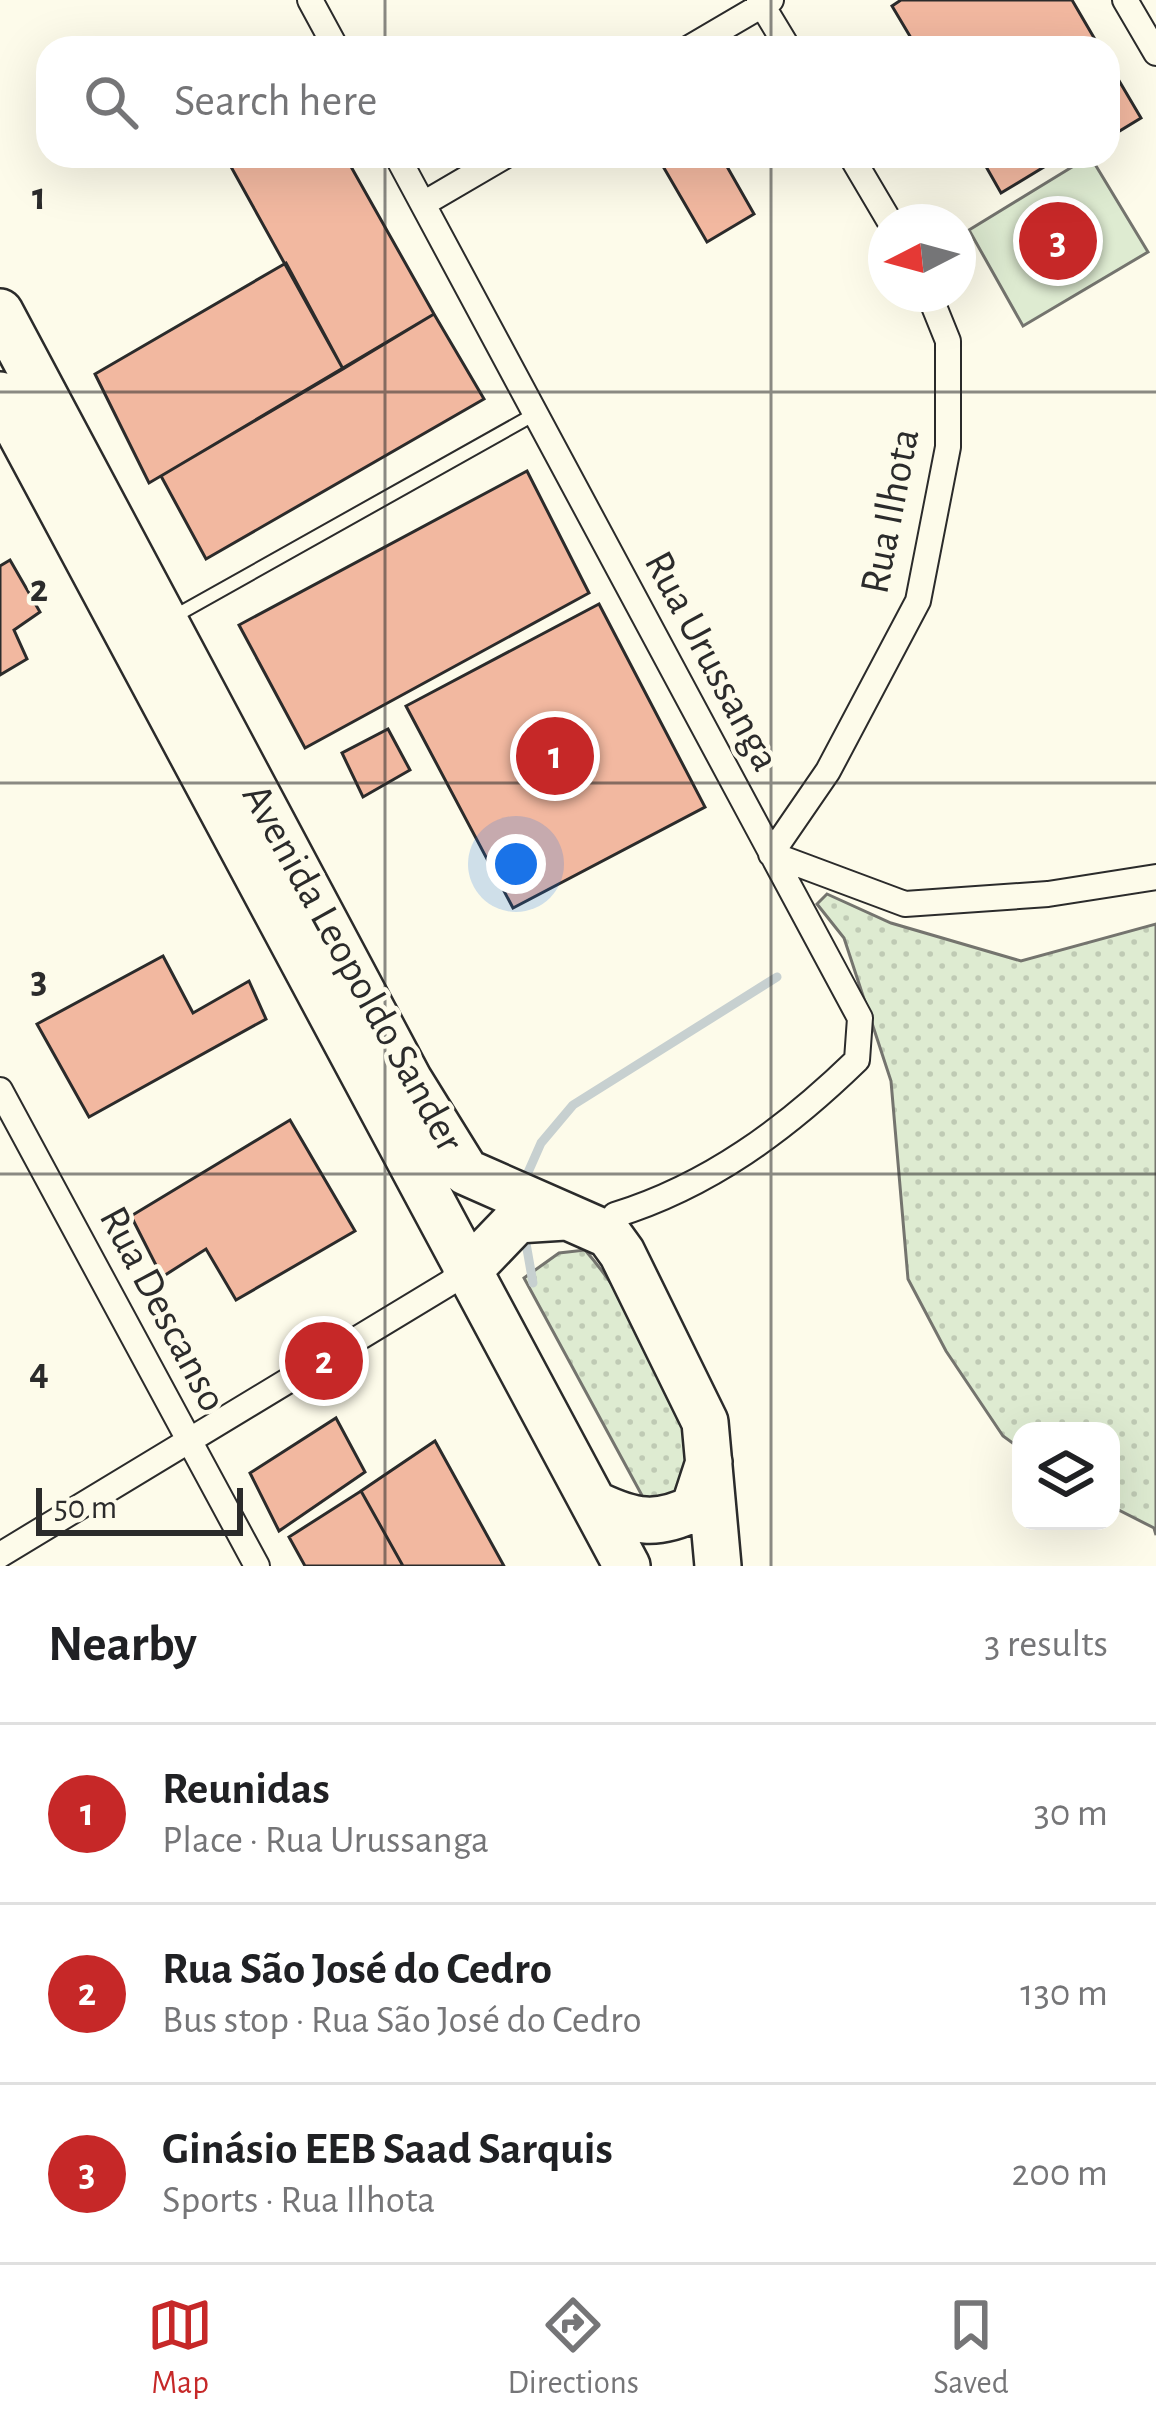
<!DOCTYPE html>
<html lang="en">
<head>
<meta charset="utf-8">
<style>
  :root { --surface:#fff; --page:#f2f2f2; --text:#202124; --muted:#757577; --line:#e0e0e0; --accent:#c62828 }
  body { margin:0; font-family:"Alegreya Sans",sans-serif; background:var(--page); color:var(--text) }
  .controls { position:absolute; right:36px; bottom:36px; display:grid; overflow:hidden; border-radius:24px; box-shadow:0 12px 48px #0002 }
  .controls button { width:108px; height:108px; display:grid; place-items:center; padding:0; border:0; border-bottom:3px solid var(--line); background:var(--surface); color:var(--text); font:60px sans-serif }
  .compass { position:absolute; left:868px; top:204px; width:108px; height:108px; border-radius:50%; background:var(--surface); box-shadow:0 12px 48px #0002; rotate:264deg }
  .scale { position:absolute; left:36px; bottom:30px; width:207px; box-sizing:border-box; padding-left:12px; border:6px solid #2b2b2b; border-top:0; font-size:33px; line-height:42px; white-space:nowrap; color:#2b2b2b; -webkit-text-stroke:9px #fdfbea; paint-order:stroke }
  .you { position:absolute; left:516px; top:864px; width:42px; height:42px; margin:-30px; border:9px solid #fff; border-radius:50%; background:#1a73e8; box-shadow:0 0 0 18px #1a73e833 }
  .badge { display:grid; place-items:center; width:78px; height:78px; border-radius:50%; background:var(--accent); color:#fff; font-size:39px; font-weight:700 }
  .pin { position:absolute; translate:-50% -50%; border:6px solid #fff; box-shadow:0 3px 12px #0006 }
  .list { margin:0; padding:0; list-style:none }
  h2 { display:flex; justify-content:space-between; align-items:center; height:156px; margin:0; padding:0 48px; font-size:51px }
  h2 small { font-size:39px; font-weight:400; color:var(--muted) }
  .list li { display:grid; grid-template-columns:78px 1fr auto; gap:36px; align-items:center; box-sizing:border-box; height:180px; padding:0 48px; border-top:3px solid var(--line) }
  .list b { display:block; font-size:45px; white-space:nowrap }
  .list p { margin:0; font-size:39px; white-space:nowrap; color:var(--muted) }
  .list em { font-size:39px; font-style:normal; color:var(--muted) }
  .icon { flex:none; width:66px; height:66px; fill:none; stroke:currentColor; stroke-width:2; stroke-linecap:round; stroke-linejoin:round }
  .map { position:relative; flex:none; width:1156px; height:1566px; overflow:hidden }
  .search { position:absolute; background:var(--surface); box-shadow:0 12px 48px #0002; left:36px; right:36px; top:36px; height:132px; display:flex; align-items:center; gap:30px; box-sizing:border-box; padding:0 42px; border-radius:36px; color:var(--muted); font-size:45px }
  .sheet { height:696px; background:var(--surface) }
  nav { display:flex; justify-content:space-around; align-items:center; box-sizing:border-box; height:168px; border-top:3px solid var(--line); background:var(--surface); font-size:33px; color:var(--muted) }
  nav a { display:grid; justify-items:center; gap:6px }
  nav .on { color:var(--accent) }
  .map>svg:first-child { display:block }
</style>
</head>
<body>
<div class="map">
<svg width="1156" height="1566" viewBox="0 0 1156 1566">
  <defs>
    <pattern id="grass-dots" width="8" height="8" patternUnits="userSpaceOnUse" patternTransform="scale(3)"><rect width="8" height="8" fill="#deebd1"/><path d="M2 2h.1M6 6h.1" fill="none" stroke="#bfcab4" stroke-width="1.8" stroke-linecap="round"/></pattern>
  </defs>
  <rect width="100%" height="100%" fill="#fdfbea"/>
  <path fill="url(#grass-dots)" stroke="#74746e" stroke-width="3" d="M827 894 891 923 1021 961 1156 924V1535L1154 1528 1111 1506V1431H1021V1449L1003 1436 946 1351 908 1279 891 1081 844 938 817 904Z
    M585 1250C620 1290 692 1399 690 1452 690 1464 684 1478 681 1489L663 1501H645L524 1278 559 1253Z"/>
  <path fill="#deebd1" stroke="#74746e" stroke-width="3" d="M1090 156 1148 252 1023 326 969 230Z"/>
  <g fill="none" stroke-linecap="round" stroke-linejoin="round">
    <path stroke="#c7d0d0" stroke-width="9" d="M522 1186 541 1143 573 1105 777 977
      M524 1232 533 1283"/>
  </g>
  <path fill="#f2b8a0" stroke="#2b2b2b" stroke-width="3" d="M901 0H1072L1100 48H917L892 6Z
    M1108 62 1141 118 1108 138Z
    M225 156H345L434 314 343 369Z
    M657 156H721L754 214 707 242Z
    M980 156H1062L1001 193Z
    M286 263 343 369 149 483 95 374Z
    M434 314 484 399 206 559 161 476Z
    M527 471 589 593 305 748 239 625Z
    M10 560 40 612 14 630 27 659 0 675V566Z
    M599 604 705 807 513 908 406 706Z
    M388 729 410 770 363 797 342 753Z
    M163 956 193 1013 249 981 266 1019 89 1117 37 1024Z
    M290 1120 355 1231 236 1300 206 1249 162 1277 131 1216Z
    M336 1418 365 1472 279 1531 250 1473Z
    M435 1441 504 1566H403L361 1491Z
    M361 1491 403 1566H305L289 1537Z"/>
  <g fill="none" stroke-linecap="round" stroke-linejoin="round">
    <g stroke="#2b2b2b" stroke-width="16">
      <path id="lane" d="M175 616 535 414"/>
    </g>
    <g stroke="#2b2b2b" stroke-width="28">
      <path id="street" d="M310 0 336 48
        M759 0 788 48
        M1125 0 1156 53
        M689 48 771 0
        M397 156 860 1018 857 1060C786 1129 709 1186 615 1215L609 1235
        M851 156 890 222
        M423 204 505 156
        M771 854 828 771 918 601 948 447V341L929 294
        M771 854 905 904 1048 894 1156 877
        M0 1090 257 1566
        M0 1555 466 1273"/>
    </g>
    <g stroke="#2b2b2b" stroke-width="50">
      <path id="highway" d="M0 312 409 1080 466 1172 609 1235 622 1253 705 1422 718 1566
        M0 395 627 1566
        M466 1273 517 1220 565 1217
        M597 1505C633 1522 657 1527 694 1508L709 1462"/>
    </g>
    <use href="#lane" stroke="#fdfbea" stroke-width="12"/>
    <use href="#street" stroke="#fdfbea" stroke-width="24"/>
    <use href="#highway" stroke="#fdfbea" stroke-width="45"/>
  </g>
  <path fill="none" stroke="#2b2b2b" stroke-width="3" stroke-opacity="0.55" d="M385 0V48M771 0V48M385 156V1566M771 156V1566M0 392H1156M0 783H1156M0 1174H1156"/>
  <g text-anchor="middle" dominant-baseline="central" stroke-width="9" stroke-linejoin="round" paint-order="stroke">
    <g font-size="42" fill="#2b2b2b" stroke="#fdfbea">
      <text transform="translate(890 511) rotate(-79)">Rua Ilhota</text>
      <text transform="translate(712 661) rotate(62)">Rua Urussanga</text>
      <text transform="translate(353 968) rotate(61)">Avenida Leopoldo Sander</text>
      <text transform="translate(163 1309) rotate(62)">Rua Descanso</text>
    </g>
  </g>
  <g font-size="39" text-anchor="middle" font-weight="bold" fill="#2b2b2b" stroke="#fdfbea" stroke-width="9" stroke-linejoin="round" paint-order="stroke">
    <text x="39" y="209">1</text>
    <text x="39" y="601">2</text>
    <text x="39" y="992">3</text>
    <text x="39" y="1384">4</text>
  </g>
</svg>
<div class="controls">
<button><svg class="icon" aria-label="layers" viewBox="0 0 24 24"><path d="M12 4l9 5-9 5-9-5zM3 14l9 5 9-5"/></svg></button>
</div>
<svg class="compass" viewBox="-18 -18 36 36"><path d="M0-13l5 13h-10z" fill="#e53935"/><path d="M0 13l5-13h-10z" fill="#757577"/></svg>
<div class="scale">50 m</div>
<div class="you"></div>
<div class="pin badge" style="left:555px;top:756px">1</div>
<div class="pin badge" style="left:324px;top:1361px">2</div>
<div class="pin badge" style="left:1058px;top:241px">3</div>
<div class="search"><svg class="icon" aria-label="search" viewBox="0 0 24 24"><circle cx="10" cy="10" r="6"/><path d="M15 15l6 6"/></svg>Search here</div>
</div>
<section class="sheet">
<h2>Nearby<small>3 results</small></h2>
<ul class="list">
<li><span class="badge">1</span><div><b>Reunidas</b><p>Place · Rua Urussanga</p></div><em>30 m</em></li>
<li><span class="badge">2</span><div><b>Rua São José do Cedro</b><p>Bus stop · Rua São José do Cedro</p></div><em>130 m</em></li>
<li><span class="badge">3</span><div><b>Ginásio EEB Saad Sarquis</b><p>Sports · Rua Ilhota</p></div><em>200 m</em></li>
</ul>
</section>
<nav>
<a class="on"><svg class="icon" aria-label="map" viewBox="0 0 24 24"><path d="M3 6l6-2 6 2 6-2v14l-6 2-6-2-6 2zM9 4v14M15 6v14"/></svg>Map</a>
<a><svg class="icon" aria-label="directions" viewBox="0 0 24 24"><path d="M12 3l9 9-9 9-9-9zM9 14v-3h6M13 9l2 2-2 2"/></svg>Directions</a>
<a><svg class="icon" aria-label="saved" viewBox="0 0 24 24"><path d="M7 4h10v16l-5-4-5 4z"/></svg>Saved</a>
</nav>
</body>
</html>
